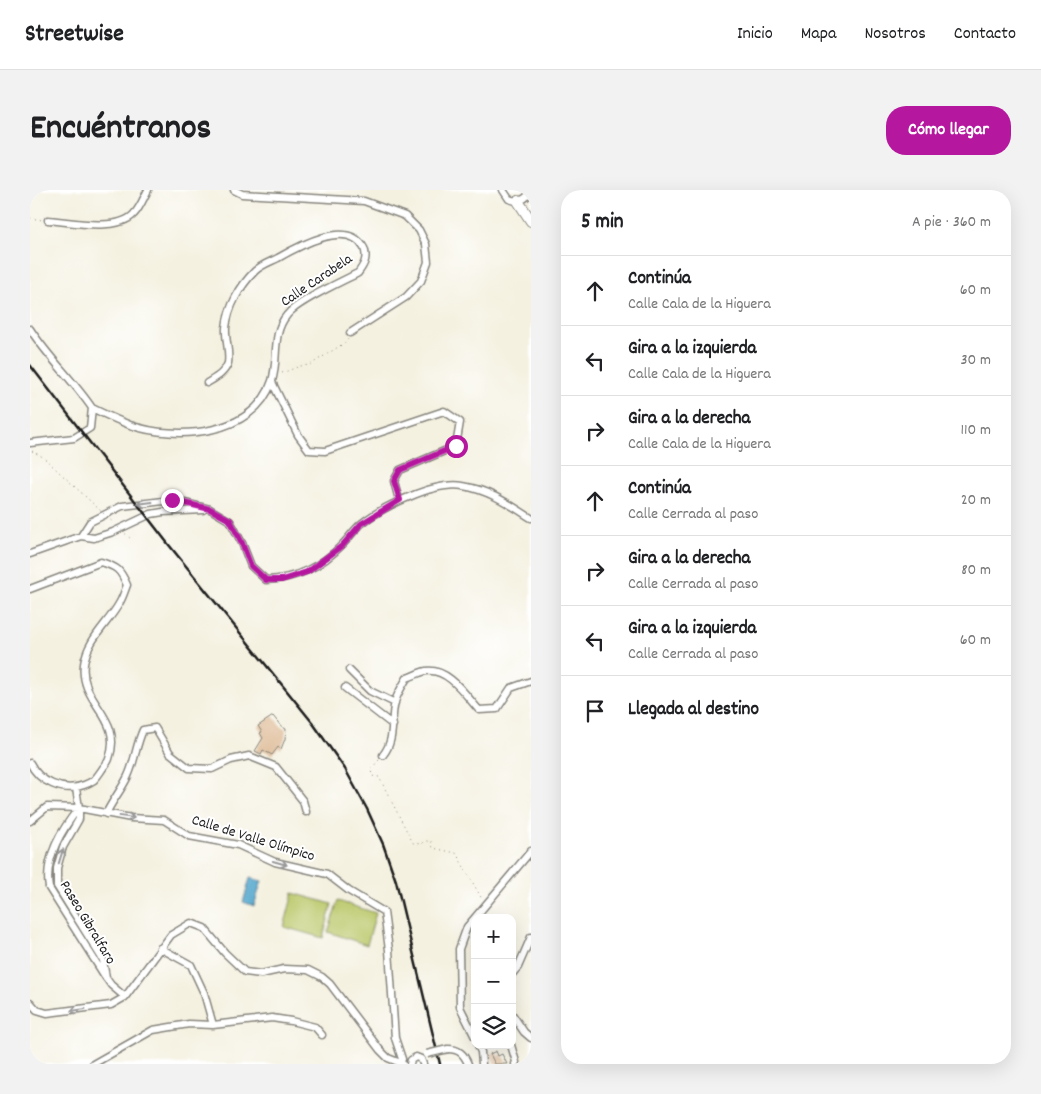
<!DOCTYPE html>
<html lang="es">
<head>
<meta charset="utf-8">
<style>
  :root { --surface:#fff; --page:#f2f2f2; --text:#202124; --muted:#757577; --line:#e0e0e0; --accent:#b5179e }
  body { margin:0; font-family:Dekko,sans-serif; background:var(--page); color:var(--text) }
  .controls { position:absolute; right:15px; bottom:15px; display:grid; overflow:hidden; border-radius:10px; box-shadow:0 5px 20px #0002 }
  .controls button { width:45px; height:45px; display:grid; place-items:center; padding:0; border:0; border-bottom:1px solid var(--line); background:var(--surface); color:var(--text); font:25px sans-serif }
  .stop { position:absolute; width:15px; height:15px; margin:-11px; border:4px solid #b5179e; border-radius:50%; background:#fff }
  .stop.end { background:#b5179e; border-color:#fff; box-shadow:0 1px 5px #0008 }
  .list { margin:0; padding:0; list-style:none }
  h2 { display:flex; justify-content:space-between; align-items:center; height:65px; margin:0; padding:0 20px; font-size:21px }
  h2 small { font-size:16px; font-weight:400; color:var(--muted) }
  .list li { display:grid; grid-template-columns:32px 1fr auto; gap:15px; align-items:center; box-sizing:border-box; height:70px; padding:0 20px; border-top:1px solid var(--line) }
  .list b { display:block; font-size:19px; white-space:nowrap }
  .list p { margin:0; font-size:16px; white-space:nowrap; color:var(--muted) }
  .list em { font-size:16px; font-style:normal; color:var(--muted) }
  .icon { flex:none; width:28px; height:28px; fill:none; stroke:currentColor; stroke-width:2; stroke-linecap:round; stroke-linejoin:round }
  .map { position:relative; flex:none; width:501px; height:874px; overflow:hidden; border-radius:20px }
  header { display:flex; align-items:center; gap:30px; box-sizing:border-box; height:70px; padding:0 25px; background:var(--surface); border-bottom:1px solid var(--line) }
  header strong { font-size:24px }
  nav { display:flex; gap:28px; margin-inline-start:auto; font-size:18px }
  .intro { display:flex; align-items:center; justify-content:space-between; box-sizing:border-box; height:120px; padding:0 30px }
  h1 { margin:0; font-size:35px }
  .button { padding:12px 22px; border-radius:20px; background:var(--accent); color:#fff; font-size:18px; font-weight:700 }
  main { display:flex; gap:30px; padding:0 30px }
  aside { flex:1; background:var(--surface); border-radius:20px; box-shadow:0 5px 20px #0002 }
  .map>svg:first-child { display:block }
</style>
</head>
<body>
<header>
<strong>Streetwise</strong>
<nav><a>Inicio</a><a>Mapa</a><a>Nosotros</a><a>Contacto</a></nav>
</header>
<div class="intro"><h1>Encuéntranos</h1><a class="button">Cómo llegar</a></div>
<main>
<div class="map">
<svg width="501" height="874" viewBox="0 0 501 874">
  <rect width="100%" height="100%" fill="#fff"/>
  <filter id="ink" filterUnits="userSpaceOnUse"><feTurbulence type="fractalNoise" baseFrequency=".02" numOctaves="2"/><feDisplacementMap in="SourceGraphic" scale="10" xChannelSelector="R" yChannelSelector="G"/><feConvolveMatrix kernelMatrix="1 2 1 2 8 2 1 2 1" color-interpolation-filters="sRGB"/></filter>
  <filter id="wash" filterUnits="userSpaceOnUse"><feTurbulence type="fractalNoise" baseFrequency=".0096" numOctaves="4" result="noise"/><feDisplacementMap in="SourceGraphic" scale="20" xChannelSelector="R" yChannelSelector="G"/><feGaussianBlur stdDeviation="1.12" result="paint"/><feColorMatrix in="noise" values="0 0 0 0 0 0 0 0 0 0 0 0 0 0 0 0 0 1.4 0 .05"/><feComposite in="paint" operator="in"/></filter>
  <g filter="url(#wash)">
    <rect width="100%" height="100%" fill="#f4f1e0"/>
    <path fill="#bbc86a" stroke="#6c7243" d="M263 703 302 714 293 748 254 737Z
      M308 711 346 723 337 755 298 742Z"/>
    <path fill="#4fa4cb" stroke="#366074" d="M220 688 232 691 224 716 213 712Z"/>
    <g id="blocks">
      <path fill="#dfbd9a" d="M243 526 251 536 256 539 255 549 251 559 248 557 242 565 233 560 231 564 225 561 233 548 230 543 232 542 228 536Z
        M466 861 468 866 472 864 477 874H465L460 864Z"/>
    </g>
  </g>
  <g filter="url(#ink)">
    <use href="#blocks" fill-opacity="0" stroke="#88867e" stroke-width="1"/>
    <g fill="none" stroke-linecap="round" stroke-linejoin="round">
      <g stroke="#88867e" stroke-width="9">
        <path id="minor" d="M204 0 212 4 334 11 375 26 389 40 396 54 398 72 391 91 376 107 320 143
          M473 0 479 9C488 13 497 10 501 0
          M18 30C41 32 87 42 104 24 110 18 114 7 118 0
          M0 139C18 167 43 190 62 218
          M242 192 268 245 279 260 295 261 414 221 430 232 426 256 370 280 364 291 369 310
          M62 218C74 224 87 230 100 235 146 251 224 246 242 191 249 169 241 144 257 125 268 111 311 92 328 83 334 75 338 68 334 58 318 28 267 57 248 68 240 72 231 75 225 81 210 96 198 117 196 138 195 149 200 162 198 173 195 183 185 188 177 193
          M0 253 44 248 60 238 62 218
          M51 346 60 332 92 316 142 310 180 319 200 331 212 353 221 376 236 390C266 389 292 376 313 354 319 348 324 340 331 334 352 317 405 291 433 296 459 300 479 314 501 328
          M0 364 51 346 64 348 83 342 121 324 133 322 173 320
          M0 399 71 372C87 377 90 379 97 395 95 400 93 407 90 412 79 433 57 449 54 474 49 514 94 526 79 569 78 573 73 577 71 581 69 584 66 588 64 590 61 592 57 594 54 595 33 603 9 592 0 573
          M319 480 340 501 365 513
          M315 498 363 535
          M353 565C366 549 360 530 365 512 367 504 373 495 377 488 383 486 390 482 396 481 419 478 436 506 449 520L467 519 481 498 501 491
          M46 598 49 618
          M76 624C82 611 92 599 98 586 105 571 106 555 113 540L125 538 140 563 159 578 182 579 201 570 219 566 246 577 273 611 276 622
          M0 631 17 617 49 618 101 628 134 630 159 646 208 655 245 672 297 684 319 701 354 722 359 760 365 848 372 869
          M130 758 161 775 174 803 183 835
          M482 784 488 777 501 747
          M76 788 73 770 27 696V678L33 657 49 629V618C31 640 14 669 19 698L76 788 81 795 95 807
          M0 812 7 820 17 823 81 815 95 807 141 745 161 733 174 738 195 763 215 782 231 784 254 779 278 780 292 787 300 794 350 860 358 868 373 874
          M482 824 494 842 501 848
          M445 847 430 817 429 759 437 737 501 661
          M448 855 451 862 452 874
          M481 855 486 872 485 874
          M418 859C429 859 434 864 438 874
          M63 874 123 840 159 834 183 835 242 828 261 831 285 837 292 845
          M380 874 381 870 386 867 391 869 393 874"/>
      </g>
      <g stroke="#88867e" stroke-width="12">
        <path id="primary" d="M488 11 501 31"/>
      </g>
      <path stroke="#88867e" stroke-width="1" stroke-dasharray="1 4" stroke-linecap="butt" d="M0 28 12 30
        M252 183 270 176 280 175 316 152 318 149
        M349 570 341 579 342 586 349 587 383 653 391 654 395 651H401L403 658 426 663 452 709"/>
      <use href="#minor" stroke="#fff" stroke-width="6"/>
      <use href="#primary" stroke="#fff" stroke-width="10"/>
      <path stroke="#1c1c1c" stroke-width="2.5" d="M0 175 139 355 282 532 315 579 337 619 353 654 366 691 410 874"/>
      <g stroke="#88867e" stroke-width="9" stroke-linecap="butt">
        <path id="minor-bridge" d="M397 864 418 859"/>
      </g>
      <path stroke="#88867e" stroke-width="1" stroke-dasharray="1 4" stroke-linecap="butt" d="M2 261 13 267 102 350"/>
      <use href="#minor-bridge" stroke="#fff" stroke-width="6"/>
    </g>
    <defs><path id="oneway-shaft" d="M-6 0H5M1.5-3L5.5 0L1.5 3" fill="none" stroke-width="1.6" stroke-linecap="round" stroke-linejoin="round" transform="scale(1.25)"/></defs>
    <g stroke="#999">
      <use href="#oneway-shaft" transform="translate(115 313) rotate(173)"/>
      <use href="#oneway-shaft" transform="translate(97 627) rotate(8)"/>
      <use href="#oneway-shaft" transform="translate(31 666) rotate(-73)"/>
      <use href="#oneway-shaft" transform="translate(250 673) rotate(16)"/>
      <use href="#oneway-shaft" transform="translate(48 820) rotate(172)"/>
    </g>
  </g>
  <g fill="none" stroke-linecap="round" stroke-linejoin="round" filter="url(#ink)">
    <path stroke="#b5179e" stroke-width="6" d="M142 310 180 319 200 330 212 353 221 376 236 390H252L277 382 312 356 331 334 370 310 364 291 370 280 426 256"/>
  </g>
  <g text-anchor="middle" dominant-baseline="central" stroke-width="4" stroke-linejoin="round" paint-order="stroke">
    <g font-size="15" fill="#1c1c1c" stroke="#fff">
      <text transform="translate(287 91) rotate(-34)">Calle Carabela</text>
      <text transform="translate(223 649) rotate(17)">Calle de Valle Olímpico</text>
      <text transform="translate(57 733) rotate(59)">Paseo Gibralfaro</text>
    </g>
  </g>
</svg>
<div class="controls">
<button>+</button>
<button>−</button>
<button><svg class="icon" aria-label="layers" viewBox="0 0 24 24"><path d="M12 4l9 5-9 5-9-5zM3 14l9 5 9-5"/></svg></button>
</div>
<div class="stop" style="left:426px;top:256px"></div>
<div class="stop end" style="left:142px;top:310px"></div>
</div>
<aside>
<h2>5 min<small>A pie · 360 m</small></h2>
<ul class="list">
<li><svg class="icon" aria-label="ahead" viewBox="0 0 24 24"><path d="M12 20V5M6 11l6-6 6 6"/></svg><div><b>Continúa</b><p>Calle Cala de la Higuera</p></div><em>60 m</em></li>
<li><svg class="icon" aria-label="left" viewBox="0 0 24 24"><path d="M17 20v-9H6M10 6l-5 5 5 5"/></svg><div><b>Gira a la izquierda</b><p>Calle Cala de la Higuera</p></div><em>30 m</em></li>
<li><svg class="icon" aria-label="right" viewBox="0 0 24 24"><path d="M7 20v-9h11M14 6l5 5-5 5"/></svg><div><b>Gira a la derecha</b><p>Calle Cala de la Higuera</p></div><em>110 m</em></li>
<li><svg class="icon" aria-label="ahead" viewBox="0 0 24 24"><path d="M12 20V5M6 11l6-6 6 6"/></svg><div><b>Continúa</b><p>Calle Cerrada al paso</p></div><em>20 m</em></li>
<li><svg class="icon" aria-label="right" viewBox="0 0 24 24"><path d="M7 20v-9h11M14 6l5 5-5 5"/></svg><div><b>Gira a la derecha</b><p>Calle Cerrada al paso</p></div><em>80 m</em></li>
<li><svg class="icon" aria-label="left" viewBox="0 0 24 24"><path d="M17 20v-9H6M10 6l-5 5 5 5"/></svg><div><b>Gira a la izquierda</b><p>Calle Cerrada al paso</p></div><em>60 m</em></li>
<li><svg class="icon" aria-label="arrive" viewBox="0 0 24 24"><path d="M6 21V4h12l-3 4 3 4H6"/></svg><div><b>Llegada al destino</b></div></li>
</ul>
</aside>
</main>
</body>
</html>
